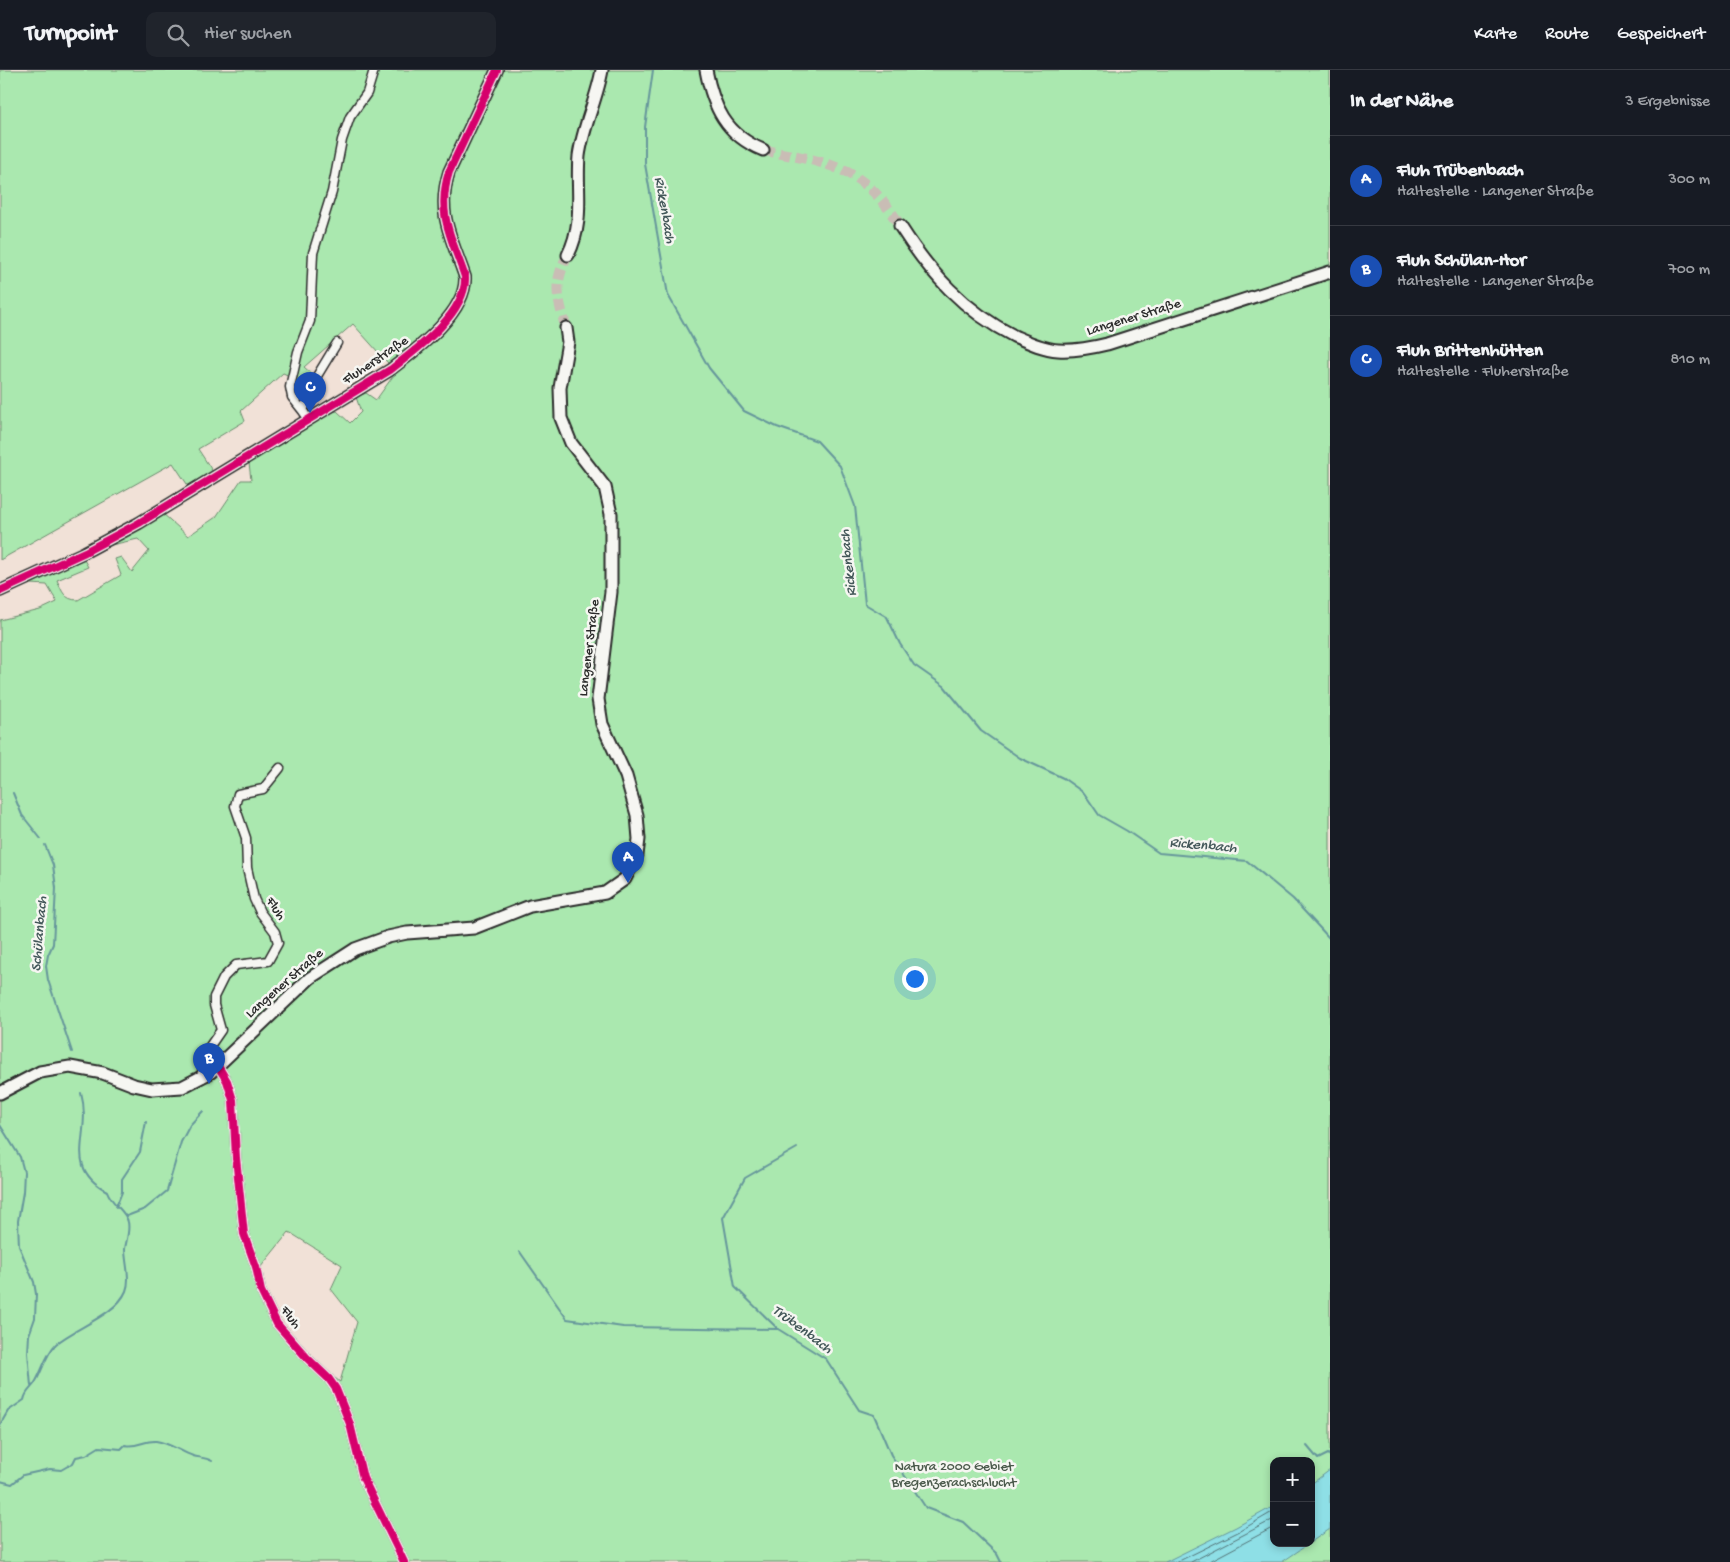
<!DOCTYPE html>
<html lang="de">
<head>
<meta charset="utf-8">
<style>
  :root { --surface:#171b24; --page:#20242c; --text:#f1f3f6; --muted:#9ea1a6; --line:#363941; --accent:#d93025 }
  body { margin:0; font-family:"Gochi Hand",sans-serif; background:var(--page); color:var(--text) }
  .controls { position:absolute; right:15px; bottom:15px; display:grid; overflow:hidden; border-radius:10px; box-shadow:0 2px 8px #0003 }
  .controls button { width:45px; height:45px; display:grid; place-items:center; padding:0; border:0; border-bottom:1px solid var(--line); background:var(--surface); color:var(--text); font:25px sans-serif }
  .you { position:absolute; left:914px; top:908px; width:18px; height:18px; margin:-12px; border:4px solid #fff; border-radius:50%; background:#1a73e8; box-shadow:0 0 0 8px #1a73e833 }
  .badge { display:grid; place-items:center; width:32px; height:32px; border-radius:50%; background:var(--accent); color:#fff; font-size:16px; font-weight:700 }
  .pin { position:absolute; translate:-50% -41px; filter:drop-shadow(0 1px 2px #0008) }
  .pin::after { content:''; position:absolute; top:26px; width:18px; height:15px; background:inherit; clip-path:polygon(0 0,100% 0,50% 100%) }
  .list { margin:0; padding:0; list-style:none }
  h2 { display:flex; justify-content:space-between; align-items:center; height:65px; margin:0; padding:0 20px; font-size:21px }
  h2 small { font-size:16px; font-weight:400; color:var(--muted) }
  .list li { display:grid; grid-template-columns:32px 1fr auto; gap:15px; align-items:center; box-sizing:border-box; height:90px; padding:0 20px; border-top:1px solid var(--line) }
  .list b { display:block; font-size:19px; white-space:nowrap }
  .list p { margin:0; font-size:16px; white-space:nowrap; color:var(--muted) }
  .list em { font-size:16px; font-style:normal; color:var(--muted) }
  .icon { flex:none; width:28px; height:28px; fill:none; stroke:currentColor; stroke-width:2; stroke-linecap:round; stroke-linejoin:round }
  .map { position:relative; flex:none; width:1330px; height:1492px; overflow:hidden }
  header { display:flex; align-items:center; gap:30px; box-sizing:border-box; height:70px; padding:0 25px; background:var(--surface); border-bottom:1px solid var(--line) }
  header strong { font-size:24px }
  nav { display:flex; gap:28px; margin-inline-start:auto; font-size:18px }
  .search { width:350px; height:45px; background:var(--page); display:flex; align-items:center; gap:12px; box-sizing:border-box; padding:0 18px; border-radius:10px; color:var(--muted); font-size:19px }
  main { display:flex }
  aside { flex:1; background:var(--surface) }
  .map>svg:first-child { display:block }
</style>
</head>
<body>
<header>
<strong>Turnpoint</strong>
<div class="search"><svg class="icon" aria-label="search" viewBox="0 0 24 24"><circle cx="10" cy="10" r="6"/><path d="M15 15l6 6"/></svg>Hier suchen</div>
<nav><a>Karte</a><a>Route</a><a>Gespeichert</a></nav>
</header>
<main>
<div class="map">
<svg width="1330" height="1492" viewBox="0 0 1330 1492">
  <rect width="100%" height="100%" fill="#f1e1d7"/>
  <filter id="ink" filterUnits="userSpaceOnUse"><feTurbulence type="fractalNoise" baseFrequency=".02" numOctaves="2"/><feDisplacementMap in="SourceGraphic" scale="10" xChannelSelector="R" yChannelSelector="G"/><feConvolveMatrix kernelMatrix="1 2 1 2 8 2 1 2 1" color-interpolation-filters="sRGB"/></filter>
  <g filter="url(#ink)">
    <path fill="#aae8af" stroke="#6a8a6d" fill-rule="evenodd" d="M0 0H1330V1492H0V550L40 540 57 532 47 515 31 514 77 491 82 486 88 497 57 510C62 521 64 530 78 530L121 505 115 489 121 487 132 502 149 481 138 469 111 475 116 468 162 443 188 466 216 447 241 410H251L249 393 288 369 324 344 337 341 350 353 361 342 356 327 366 323 376 330 396 302 353 254 304 297 312 304 308 316 296 322 294 308 283 303 241 341 245 351 198 379 213 402 189 417 173 393 0 490ZM289 1162 342 1195 331 1219 357 1252 340 1312C310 1288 276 1259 263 1221 260 1214 261 1205 260 1198ZM1274 1391H1311V1473H1274Z"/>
    <path fill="#8edfe6" stroke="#66979b" d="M1330 1400V1459L1311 1472V1414Z
      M1274 1436V1473H1310L1282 1492H1165L1236 1457Z"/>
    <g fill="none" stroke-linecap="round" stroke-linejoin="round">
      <path stroke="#537376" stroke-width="1" d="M1177 1492 1238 1462 1274 1441
        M1191 1492 1274 1449
        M1208 1492 1274 1457"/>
      <path stroke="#66979b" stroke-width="2" d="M653 0 645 57V94L668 225 709 298 744 341 777 357 817 371 840 396 855 436 865 534 887 547 900 574 914 595 944 616 981 661 1020 688 1063 708 1084 723 1099 745 1127 761 1159 783 1247 791 1293 829 1330 869
        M13 723 22 745 41 769
        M45 775 53 795 56 818 53 874 48 885 46 896 48 910 72 982
        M0 1055 20 1087 24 1102 23 1122 18 1151 19 1176 34 1212 36 1224 35 1248 29 1265 28 1283 31 1316
        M797 1078 745 1108 723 1148 735 1217 778 1259 826 1289 859 1340 874 1345 891 1385 926 1438 963 1452 997 1484 1001 1492
        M116 1137 122 1122V1109L140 1082 146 1052
        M127 1146 145 1139 167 1121 181 1072 190 1055 203 1041
        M520 1182 567 1249 623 1257 777 1259
        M0 1355 8 1341 24 1330C26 1320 32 1319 36 1311 43 1299 46 1284 56 1274 76 1257 116 1245 126 1221 131 1209 125 1192 125 1179 126 1171 130 1161 128 1152 126 1141 112 1135 107 1121 61 1096 93 1065 81 1023
        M1307 1376 1318 1389 1328 1384 1330 1386
        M0 1411 12 1414 23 1405 50 1399 61 1400 73 1393 76 1387 86 1385 99 1377 121 1379 125 1375C136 1378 145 1370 156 1371 170 1373 181 1382 193 1386 200 1388 205 1387 212 1391"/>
      <path stroke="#c9bdb5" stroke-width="11" stroke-dasharray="11 5.5" stroke-linecap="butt" d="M763 80C827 92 864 96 900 156
        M566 258C558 227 552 215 568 185"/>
      <g stroke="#2b2b2b" stroke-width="11">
        <path id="minor" d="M303 341 292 327 290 317 298 282 310 251 313 183 332 122 342 70 350 47 367 23 374 0
          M305 344 303 341 317 306 337 273
          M218 996 227 1011 233 1030 236 1088 244 1164 256 1197 261 1221 277 1254 307 1288 329 1309 336 1319 350 1354 363 1408 404 1492
          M202 1008 203 986 221 960 214 935V927L224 907 236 895 268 891 278 873 275 862 260 842 254 829 247 798 246 768 235 736 238 724 263 719 280 698"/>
      </g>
      <g stroke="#2b2b2b" stroke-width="14">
        <path id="tertiary" d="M0 521 85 482 139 453 390 300C416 280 467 243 465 207 452 168 436 144 449 102L497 0"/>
      </g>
      <g stroke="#2b2b2b" stroke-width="15">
        <path id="secondary" d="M706 0C713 37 726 65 763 80
          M900 156C930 203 964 241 1014 266 1028 272 1043 279 1058 280 1075 281 1091 278 1107 274L1330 202
          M568 185C585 150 576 122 579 86 583 56 597 29 602 0
          M0 1023 40 1002 70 997 103 1003 134 1015 152 1019 182 1017 211 1002 310 908 355 879 388 867 407 863 474 858 530 836 605 823 625 809 637 785 639 769 637 745 626 706 602 654 598 629 611 522V444L605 417 571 373 561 348 560 318 568 272 566 258"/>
      </g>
      <use href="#minor" stroke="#f6f6f2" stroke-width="8"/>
      <use href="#tertiary" stroke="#f6f6f2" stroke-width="10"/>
      <use href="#secondary" stroke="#f6f6f2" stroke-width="11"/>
      <g stroke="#f6f6f2" stroke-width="11">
        <path id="cycleway" d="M0 521 85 482 139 453 390 300C416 280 467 243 465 207 452 168 436 144 449 102L497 0
          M218 996 227 1011 233 1030 236 1088 244 1164 256 1197 261 1221 277 1254 307 1288 329 1309 336 1319 350 1354 363 1408 404 1492"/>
      </g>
      <use href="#cycleway" stroke="#d6006c" stroke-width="8"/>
    </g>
  </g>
  <g text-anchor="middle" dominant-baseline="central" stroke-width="5" stroke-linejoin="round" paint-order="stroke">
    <g font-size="14" fill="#2b2b2b" stroke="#f6f6f2">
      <text transform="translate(1134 248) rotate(-17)">Langener Straße</text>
      <text transform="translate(376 291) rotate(-34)">Fluherstraße</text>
      <text transform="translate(590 578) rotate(-83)">Langener Straße</text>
      <text transform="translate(275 839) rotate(57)">Fluh</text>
      <text transform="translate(285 914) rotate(-41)">Langener Straße</text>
      <text transform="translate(290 1248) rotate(53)">Fluh</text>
    </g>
    <g font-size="14" fill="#4b5a4c" stroke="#f6f6f2">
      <text x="954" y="1397">Natura 2000 Gebiet<tspan x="954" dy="16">Bregenzerachschlucht</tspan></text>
    </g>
    <g font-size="15" font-style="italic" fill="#44585a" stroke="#f6f6f2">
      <text transform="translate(664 140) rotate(80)">Rickenbach</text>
      <text transform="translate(849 493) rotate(-96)">Rickenbach</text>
      <text transform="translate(1203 776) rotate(5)">Rickenbach</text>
      <text transform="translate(40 864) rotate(-85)">Schülanbach</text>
      <text transform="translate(802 1260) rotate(37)">Trübenbach</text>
    </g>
  </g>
</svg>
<div class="controls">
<button>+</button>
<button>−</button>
</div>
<div class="you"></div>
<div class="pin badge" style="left:628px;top:813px;background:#1a4fb4">A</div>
<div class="pin badge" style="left:209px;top:1014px;background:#1a4fb4">B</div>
<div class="pin badge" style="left:310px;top:343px;background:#1a4fb4">C</div>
</div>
<aside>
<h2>In der Nähe<small>3 Ergebnisse</small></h2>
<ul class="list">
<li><span class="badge" style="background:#1a4fb4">A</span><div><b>Fluh Trübenbach</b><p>Haltestelle · Langener Straße</p></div><em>300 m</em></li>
<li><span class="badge" style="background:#1a4fb4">B</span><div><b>Fluh Schülan-Hor</b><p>Haltestelle · Langener Straße</p></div><em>700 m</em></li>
<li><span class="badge" style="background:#1a4fb4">C</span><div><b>Fluh Brittenhütten</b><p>Haltestelle · Fluherstraße</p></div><em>810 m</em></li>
</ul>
</aside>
</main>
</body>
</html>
